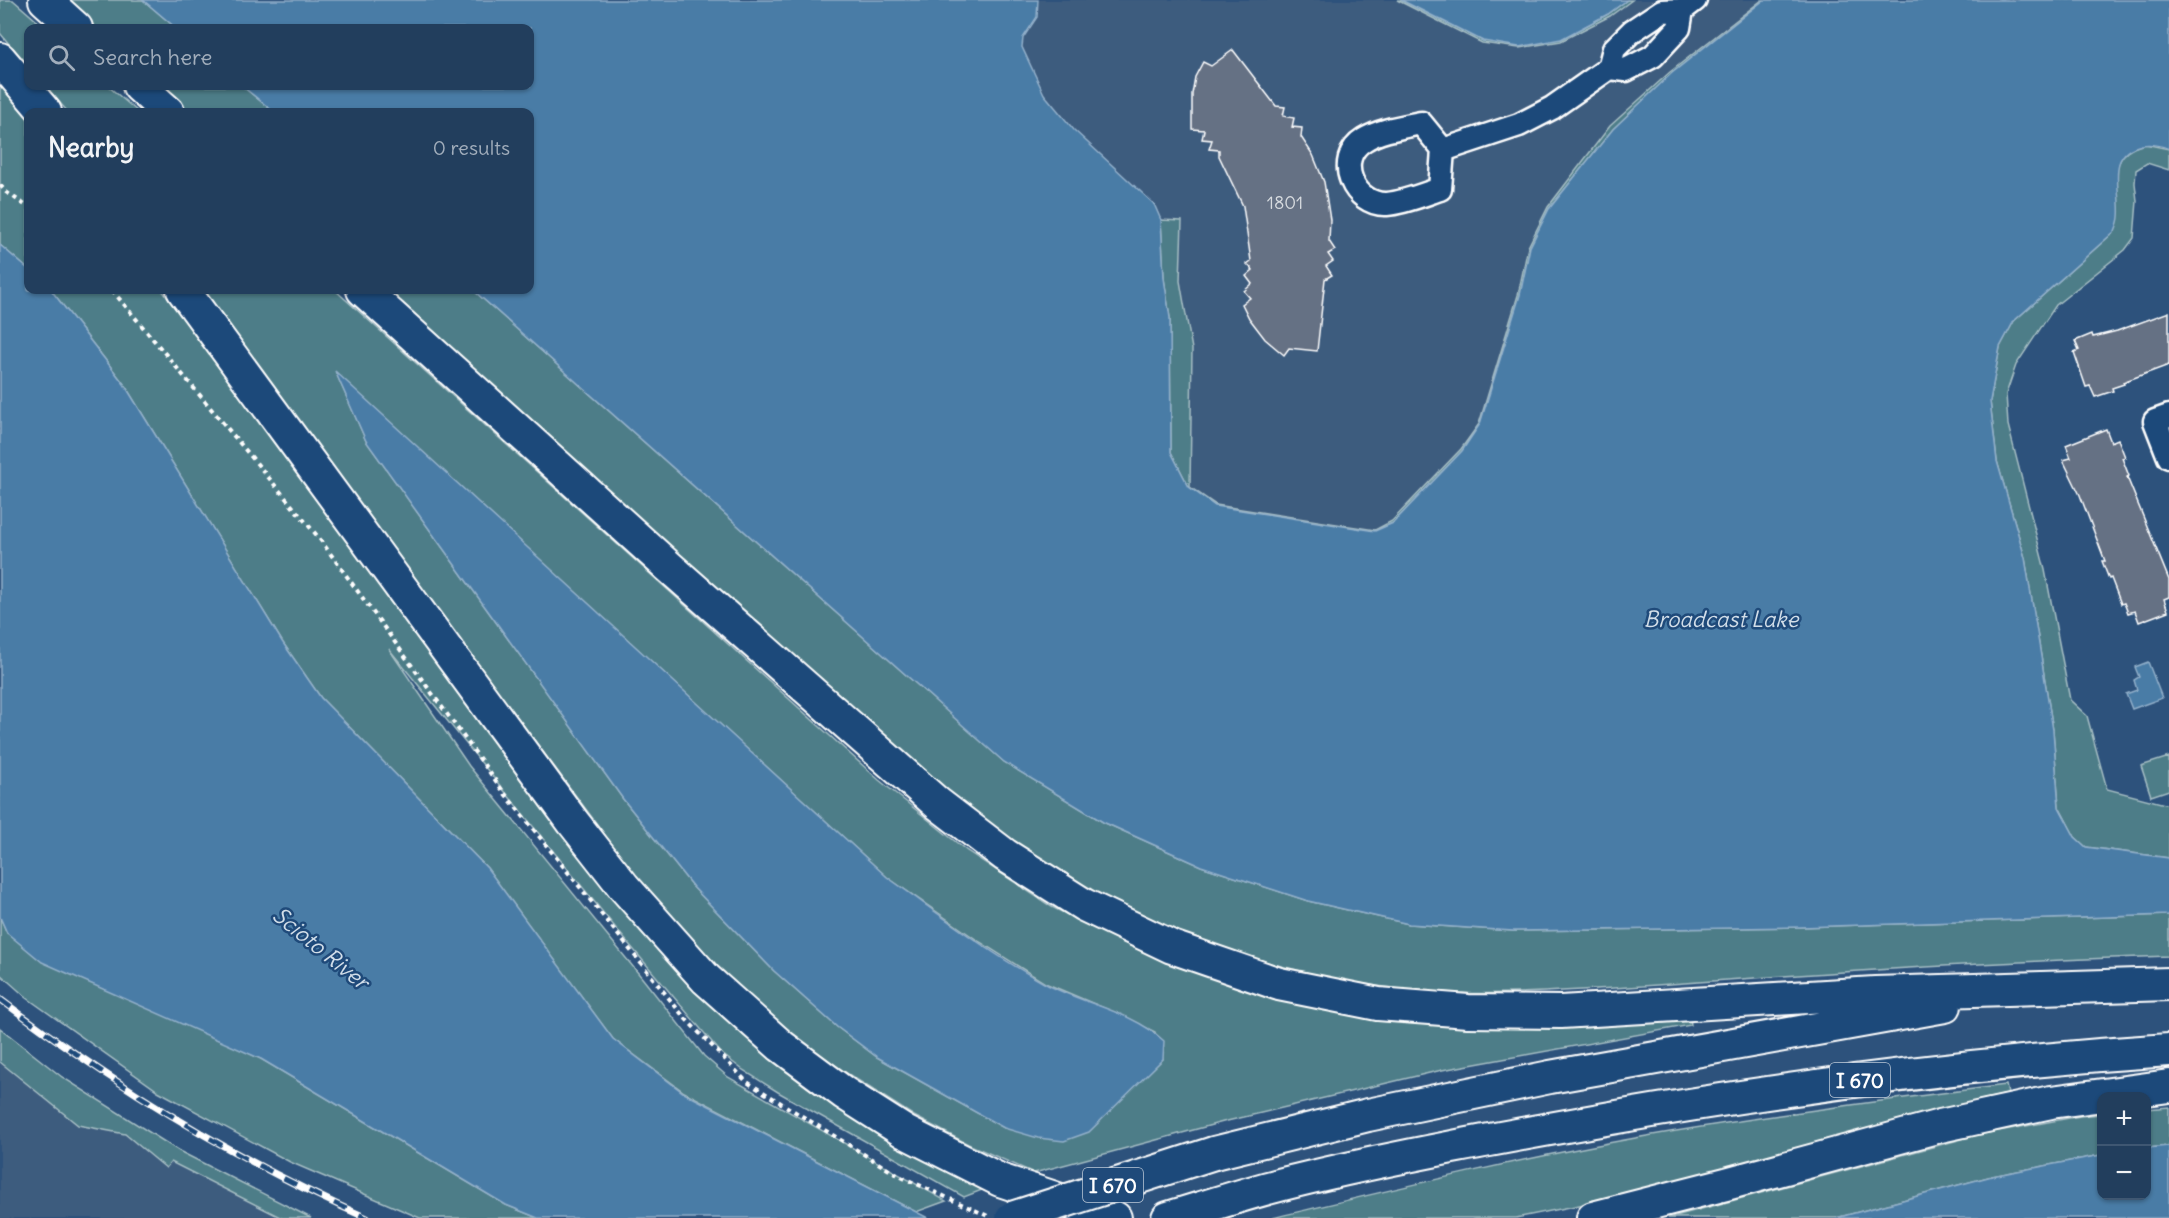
<!DOCTYPE html>
<html lang="en">
<head>
<meta charset="utf-8">
<style>
  :root { --surface:#223e5d; --page:#2e4966; --text:#f1f3f6; --muted:#a2aebc; --line:#3f5772 }
  body { margin:0; font-family:Delius,sans-serif; background:var(--page); color:var(--text) }
  .controls { position:absolute; right:18px; bottom:18px; display:grid; overflow:hidden; border-radius:12px; box-shadow:0 2px 4px #0004 }
  .controls button { width:54px; height:54px; display:grid; place-items:center; padding:0; border:0; border-bottom:2px solid var(--line); background:var(--surface); color:var(--text); font:30px sans-serif }
  .list { margin:0; padding:0; list-style:none }
  h2 { display:flex; justify-content:space-between; align-items:center; height:78px; margin:0; padding:0 24px; font-size:26px }
  h2 small { font-size:20px; font-weight:400; color:var(--muted) }
  .icon { flex:none; width:33px; height:33px; fill:none; stroke:currentColor; stroke-width:2; stroke-linecap:round; stroke-linejoin:round }
  .map { position:relative; flex:none; width:2169px; height:1218px; overflow:hidden }
  .search { position:absolute; background:var(--surface); box-shadow:0 2px 4px #0004; left:24px; top:24px; width:510px; height:66px; display:flex; align-items:center; gap:15px; box-sizing:border-box; padding:0 21px; border-radius:12px; color:var(--muted); font-size:22px }
  .panel { position:absolute; background:var(--surface); box-shadow:0 2px 4px #0004; left:24px; top:108px; width:510px; height:186px; border-radius:12px }
  .map>svg:first-child { display:block }
</style>
</head>
<body>
<div class="map">
<svg width="2169" height="1218" viewBox="0 0 2169 1218">
  <rect width="100%" height="100%" fill="#2d527c"/>
  <filter id="ink" filterUnits="userSpaceOnUse"><feTurbulence type="fractalNoise" baseFrequency=".0167" numOctaves="2"/><feDisplacementMap in="SourceGraphic" scale="12" xChannelSelector="R" yChannelSelector="G"/><feConvolveMatrix kernelMatrix="1 2 1 2 8 2 1 2 1" color-interpolation-filters="sRGB"/></filter>
  <g filter="url(#ink)">
    <path fill="#3e5b7e" d="M1039 0H1397L1610 16 1632 0H1762L1670 72 1610 126 1548 207 1528 247 1518 295 1479 424 1461 449 1392 521 1375 530 1216 505 1190 487 1192 349 1180 281 1181 221 1161 220 1154 203 1074 130 1044 94 1022 47 1023 38 1037 17Z
      M0 1062 78 1125 125 1134 166 1168 171 1162 282 1218H0Z"/>
    <path fill="#4e7d88" stroke="#a6bec4" stroke-width="1.5" fill-rule="evenodd" d="M0 0H13L45 28H28V67L0 33Z
      M64 0H143L176 28H96Z
      M1397 0H1401L1483 41 1561 39 1608 14 1627 0H1632L1610 16 1561 41 1519 48 1482 43Z
      M1762 0H1764L1672 73 1613 129 1549 209 1530 247 1520 295 1480 424 1462 451 1393 523 1375 531 1215 506 1189 487 1171 452 1170 318 1164 278 1161 220 1182 221 1180 281 1192 349 1190 487 1216 505 1375 530 1392 521 1461 449 1479 424 1518 295 1528 247 1548 207 1610 126 1670 72Z
      M0 83 28 118V269L0 245Z
      M45 86H108L138 112H68Z
      M159 86H242L274 112H189Z
      M2145 144 2169 149V170L2147 163 2136 170 2135 183 2137 201 2134 238 2125 250 2056 305 2016 365 2006 394 2008 425 2045 570 2070 700 2087 716 2107 789 2169 805V858L2086 847 2075 837 2059 807 2053 730 2025 558 1997 461 1990 401 2000 347 2014 321 2115 231 2117 168C2121 153 2131 148 2145 144Z
      M51 290H162C254 415 345 540 437 665 560 833 679 1011 860 1123 901 1148 943 1169 987 1188L964 1197 778 1092 743 1070 722 1054 623 937 389 649 469 766 643 979 704 1056 728 1077 946 1201 916 1212 684 1092 613 1039 487 868 321 698 283 643 124 384Z
      M203 290H335L879 780 967 851 1052 907 1128 945 1202 975 1286 1000 1690 1018 1691 1025 1442 1070 1223 1122 1034 1173 968 1144 914 1116 845 1072 786 1030 738 987 685 933 635 875 482 670ZM336 373 887 877 980 942 1045 983 1125 1017 1155 1032 1163 1059 1138 1083 1004 1128 877 1057 837 1027 774 971 693 887 623 799 366 441Z
      M382 290H473L1004 762 1103 822 1201 866 1308 901 1409 924 1513 931 1801 927 2169 915V956C2040 960 1912 967 1783 976 1727 980 1670 984 1614 988 1562 991 1509 995 1457 993 1347 990 1222 955 1123 909 1050 875 985 823 921 775Z
      M2169 757V790L2151 796 2141 766Z
      M0 917 7 933 261 1059 506 1205 538 1218H420L290 1162 158 1091 27 998 0 974Z
      M0 1028 62 1077 179 1151 311 1218H282L171 1162 166 1168 125 1134 78 1125 0 1062Z
      M2006 1085 2008 1094 1924 1113 1664 1185 1575 1206 1516 1218H1272C1395 1189 1517 1159 1641 1137 1762 1116 1884 1100 2006 1085Z
      M2169 1107V1146L2147 1148V1109Z
      M2101 1114V1155L1992 1176 1836 1218H1668L1977 1135 2080 1116Z"/>
    <path fill="#497ba6" stroke="#92b0ca" stroke-width="1.5" d="M143 0H1038L1037 17 1023 38 1022 47 1044 94 1074 130 1154 204 1161 220 1164 278 1170 318 1171 452 1189 487 1215 506 1375 531 1393 523 1462 451 1480 424 1520 295 1530 247 1549 209 1613 129 1672 73 1764 0H2169V149C2162 145 2150 144 2142 145 2104 153 2122 190 2119 217 2119 221 2117 226 2115 231L2014 321 2000 347 1990 401 1997 461 2025 558 2053 730 2059 807 2075 837 2086 847 2169 858V915L1801 927 1513 931 1409 924 1308 901 1201 866 1103 822 1004 762 473 290H530V112H274L242 86H530V28H176Z
      M1401 0H1627L1608 14 1561 39 1519 47 1483 41Z
      M0 245 28 269V290H51L124 384 283 643 321 698 487 868 613 1039 684 1093 928 1218H538L506 1205 261 1059 42 962 7 933 0 917Z
      M335 371 887 877C938 913 989 953 1044 983 1082 1004 1131 1010 1164 1041L1163 1059 1089 1132 1064 1141 1038 1138 1004 1128 877 1057 837 1027 774 971 693 887 623 799 366 441Z
      M2148 662 2162 698 2132 709 2126 694 2137 690 2134 680 2139 677 2135 667Z
      M2169 1146V1218H1836L1992 1176 2101 1155 2102 1196H2146L2147 1148Z"/>
    <path fill="#657184" stroke="#fff" stroke-width="1.5" d="M1233 50 1276 106 1285 107 1283 116 1294 118 1292 127 1302 128 1301 137 1313 155 1324 182 1330 220 1329 241 1335 250 1328 254 1333 261 1326 266 1332 275 1325 279 1317 351 1289 348 1284 355 1265 339 1249 318 1242 304 1250 298 1244 291 1252 284 1246 276 1253 270 1247 264 1251 261 1243 206 1219 156V150L1209 149 1212 140 1202 139 1204 130 1192 129V94L1195 77 1203 62 1211 66Z
      M2169 312V365L2123 382 2124 384 2112 388 2113 391 2095 397 2090 386 2086 387 2074 352 2079 350 2075 341 2092 334 2093 337 2117 331Z
      M2106 429 2111 442 2118 439 2125 457 2122 458 2129 476 2127 477 2169 580V597L2164 599 2168 611 2139 622 2135 611 2128 613 2124 603 2121 604 2111 578 2109 579 2102 561H2105L2080 495 2063 460 2071 458 2066 445Z"/>
    <g fill="none" stroke-linecap="round" stroke-linejoin="round">
      <g stroke="#fff" stroke-width="27">
        <path id="minor" d="M1609 68 1626 70 1653 56 1679 28 1682 10
          M1421 123 1443 150 1440 189C1425 194 1403 203 1387 204 1354 206 1333 159 1364 140 1380 130 1402 127 1421 123Z
          M1443 150 1519 125 1552 108 1609 68 1614 49 1632 31 1662 11 1682 10 1695 0
          M2169 416 2155 421 2169 457"/>
      </g>
      <g stroke="#fff" stroke-width="36">
        <path id="highway" d="M45 0 76 28
          M0 59 45 112
          M139 86 168 112
          M183 290 573 822 624 887 706 979 781 1046 844 1093 905 1132 1000 1180 1115 1218
          M363 290 668 566 937 803 1005 855 1084 905 1172 947 1279 984 1378 1004 1468 1011 1561 1012 1875 993 2169 984
          M1214 1153 1368 1115 1550 1077 1945 1006
          M1168 1218C1209 1206 1249 1192 1291 1182 1397 1156 1504 1137 1611 1118 1795 1086 1982 1062 2169 1050
          M1593 1218 1726 1184 1940 1126 2051 1102 2169 1086"/>
      </g>
      <path stroke="#fff" stroke-width="4" stroke-dasharray="4.5 4.5" stroke-linecap="butt" d="M0 185 6 192 28 207
        M112 290 319 538 506 795 684 1017 747 1082 899 1176 988 1216"/>
      <use href="#minor" stroke="#1f4a7a" stroke-width="22"/>
      <use href="#highway" stroke="#1f4a7a" stroke-width="32"/>
      <g stroke="#fff" stroke-width="7">
        <path id="rail" d="M0 999C114 1085 236 1160 367 1218"/>
      </g>
      <use href="#rail" stroke="#1f4a7a" stroke-width="4.5" stroke-dasharray="14" stroke-linecap="butt"/>
      <g stroke="#fff" stroke-width="36" stroke-linecap="butt">
        <path id="highway-bridge" d="M1012 1218 1214 1153"/>
      </g>
      <use href="#highway-bridge" stroke="#1f4a7a" stroke-width="32"/>
    </g>
  </g>
  <g text-anchor="middle" dominant-baseline="central" stroke-width="5" stroke-linejoin="round" paint-order="stroke">
    <g font-size="18" fill="#d8dce0">
      <text x="1285" y="202">1801</text>
    </g>
    <g fill="#1f4a7a" stroke="#bcc9d7" stroke-width="1.5">
      <rect x="1830" y="1063" width="60" height="34" rx="4.5"/>
      <rect x="1083" y="1168" width="60" height="34" rx="4.5"/>
    </g>
    <g font-size="20" font-weight="bold" fill="#fff">
      <text x="1860" y="1080">I 670</text>
      <text x="1113" y="1185">I 670</text>
    </g>
    <g font-size="22" font-style="italic" fill="#d2dee9" stroke="#1f4a7a">
      <text x="1721" y="619">Broadcast Lake</text>
      <text transform="translate(321 948) rotate(39)">Scioto River</text>
    </g>
  </g>
</svg>
<div class="controls">
<button>+</button>
<button>−</button>
</div>
<div class="search"><svg class="icon" aria-label="search" viewBox="0 0 24 24"><circle cx="10" cy="10" r="6"/><path d="M15 15l6 6"/></svg>Search here</div>
<section class="panel">
<h2>Nearby<small>0 results</small></h2>
<ul class="list">
</ul>
</section>
</div>
</body>
</html>
